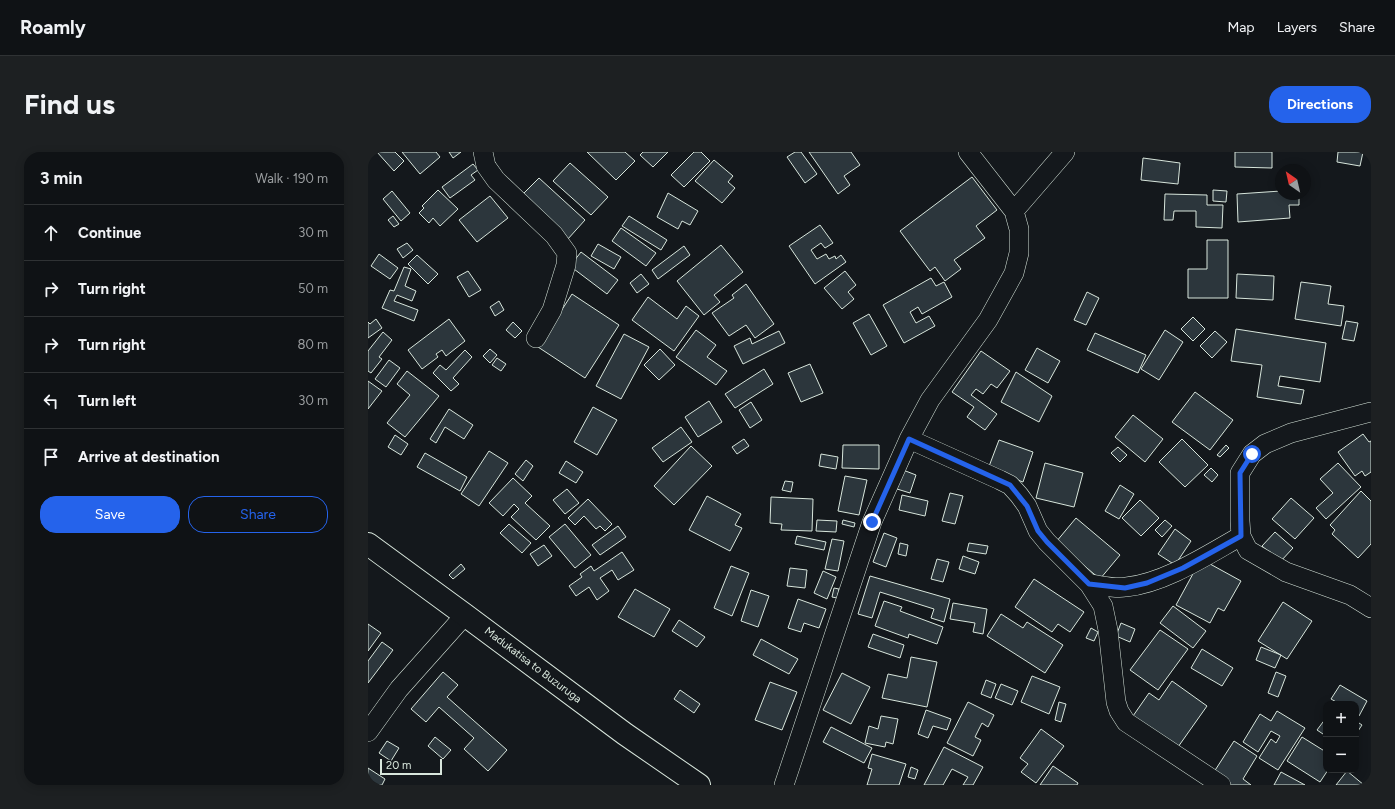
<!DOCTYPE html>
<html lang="en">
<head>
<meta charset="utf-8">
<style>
  :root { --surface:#0f1215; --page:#1d2022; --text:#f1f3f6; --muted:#9b9ea0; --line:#2f3234; --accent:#2563eb }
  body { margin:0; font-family:Figtree,sans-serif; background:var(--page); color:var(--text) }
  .controls { position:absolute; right:12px; bottom:12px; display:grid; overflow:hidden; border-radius:8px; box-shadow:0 2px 10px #0003 }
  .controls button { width:36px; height:36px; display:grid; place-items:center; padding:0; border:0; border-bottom:1px solid var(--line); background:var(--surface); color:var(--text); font:20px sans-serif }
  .compass { position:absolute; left:907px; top:12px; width:36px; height:36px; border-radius:50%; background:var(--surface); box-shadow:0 2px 10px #0003; rotate:326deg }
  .scale { position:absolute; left:12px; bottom:10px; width:62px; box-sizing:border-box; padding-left:4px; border:2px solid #d8e6dc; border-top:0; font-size:11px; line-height:14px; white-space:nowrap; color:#d8e6dc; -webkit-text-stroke:3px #14181c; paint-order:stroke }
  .stop { position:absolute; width:12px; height:12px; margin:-9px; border:3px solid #2563eb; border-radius:50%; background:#fff }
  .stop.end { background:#2563eb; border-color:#fff; box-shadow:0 1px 4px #0008 }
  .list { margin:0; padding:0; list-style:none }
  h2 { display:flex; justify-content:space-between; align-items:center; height:52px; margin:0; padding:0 16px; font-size:17px }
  h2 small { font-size:13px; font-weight:400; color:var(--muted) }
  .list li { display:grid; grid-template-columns:26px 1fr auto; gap:12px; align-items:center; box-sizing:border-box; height:56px; padding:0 16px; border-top:1px solid var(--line) }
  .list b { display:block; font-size:15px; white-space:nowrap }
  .list em { font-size:13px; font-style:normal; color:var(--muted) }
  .actions { display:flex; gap:8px; padding:12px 16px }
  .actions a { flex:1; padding:9px 0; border:1px solid var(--accent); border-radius:16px; text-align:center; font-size:14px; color:var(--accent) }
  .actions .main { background:var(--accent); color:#fff }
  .icon { flex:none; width:22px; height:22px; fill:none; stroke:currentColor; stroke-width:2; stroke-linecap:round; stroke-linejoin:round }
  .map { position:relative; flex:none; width:1003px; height:633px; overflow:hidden; border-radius:16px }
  header { display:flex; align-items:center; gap:24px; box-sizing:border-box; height:56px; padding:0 20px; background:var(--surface); border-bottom:1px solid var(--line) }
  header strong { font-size:19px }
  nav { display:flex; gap:22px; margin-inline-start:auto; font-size:14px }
  .intro { display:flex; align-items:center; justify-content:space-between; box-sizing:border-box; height:96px; padding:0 24px }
  h1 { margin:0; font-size:28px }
  .button { padding:10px 18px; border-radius:16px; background:var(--accent); color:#fff; font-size:14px; font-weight:700 }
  main { display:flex; gap:24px; padding:0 24px }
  aside { flex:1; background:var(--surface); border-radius:16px; box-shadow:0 2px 10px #0003 }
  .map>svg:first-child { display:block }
</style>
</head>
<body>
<header>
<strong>Roamly</strong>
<nav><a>Map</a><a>Layers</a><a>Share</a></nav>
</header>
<div class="intro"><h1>Find us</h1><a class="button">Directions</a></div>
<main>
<aside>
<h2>3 min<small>Walk · 190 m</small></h2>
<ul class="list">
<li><svg class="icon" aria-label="ahead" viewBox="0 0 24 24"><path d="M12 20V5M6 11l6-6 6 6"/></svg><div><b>Continue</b></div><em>30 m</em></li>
<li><svg class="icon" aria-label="right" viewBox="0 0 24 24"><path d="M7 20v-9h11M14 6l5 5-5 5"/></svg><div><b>Turn right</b></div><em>50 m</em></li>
<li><svg class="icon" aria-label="right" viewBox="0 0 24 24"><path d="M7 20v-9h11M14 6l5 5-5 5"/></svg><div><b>Turn right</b></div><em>80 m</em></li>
<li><svg class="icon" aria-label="left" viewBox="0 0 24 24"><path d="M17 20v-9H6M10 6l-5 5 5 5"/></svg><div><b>Turn left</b></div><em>30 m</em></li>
<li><svg class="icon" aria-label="arrive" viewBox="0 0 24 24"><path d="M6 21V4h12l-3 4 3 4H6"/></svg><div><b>Arrive at destination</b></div></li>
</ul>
<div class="actions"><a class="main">Save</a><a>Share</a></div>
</aside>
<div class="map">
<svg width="1003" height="633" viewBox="0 0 1003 633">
  <rect width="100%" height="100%" fill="#14181c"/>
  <path fill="#2c363c" stroke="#d8e6dc" d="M9 0H27L36 9 26 19Z
    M34 0H68L72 5 52 22Z
    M81 0H93L85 6Z
    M219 0H257L267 9 248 28Z
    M275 0H300L285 15 272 3Z
    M326 0H333L342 9 316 35 303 23Z
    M427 0H433L449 22 437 31 419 5Z
    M441 0H483L492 13 476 24 482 33 470 42Z
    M867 0H904V16L867 15Z
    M970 0H995L992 14 969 10Z
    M775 6 812 11 810 32 773 28Z
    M346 8 365 24 360 30 367 36 354 51 327 29Z
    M202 11 240 45 223 63 185 29Z
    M105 12 110 18 103 23 107 28 82 46 74 35Z
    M604 25 629 58 608 74 617 86 586 108 593 117 577 129 567 115 562 119 532 79Z
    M171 26 217 68 199 88 152 45Z
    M70 38 90 57 72 74 65 66 61 71 51 61 56 56 54 54Z
    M845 38 859 39 858 50 845 49Z
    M24 39 42 61 33 69 15 47Z
    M913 39V42H931V53H921L922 66 870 70 869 42Z
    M300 41 330 59 322 73 314 69 310 77 289 65Z
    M797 42 839 43V53H855L854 76 828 75V59H806L805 68H796Z
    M122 44 140 66 109 90 91 68Z
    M25 64 31 72 26 75 20 68Z
    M261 64 299 88 293 98 254 74Z
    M452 73 465 91 457 96 453 91 443 98 449 107 458 102 461 107 467 104 468 107 473 103 478 110 447 132 421 94Z
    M253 76 288 101 278 114 244 89Z
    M839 88H860V146H820V117H839Z
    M39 91 45 98 35 106 29 97Z
    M230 92 253 105 246 117 223 104Z
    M353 93 375 120 346 143 352 150 336 163 309 129Z
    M316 94 322 103 290 127 284 118Z
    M213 100 250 128 239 142 202 114Z
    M11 102 30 116 22 127 3 114Z
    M49 103 70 122 60 132 40 112Z
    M36 115 43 117 37 134 48 139 44 149 29 143 26 149 50 158 46 169 14 156 22 138 26 139Z
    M100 119 113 138 101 145 89 125Z
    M477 119 488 133 480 140 486 147 474 157 456 136Z
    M273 122 281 132 269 141 262 131Z
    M869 122 906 124 905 148 868 146Z
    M563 126 568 134 576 130 584 145 554 162 550 155 542 160 548 171 561 164 567 174 536 191 515 153Z
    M933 130 963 134 960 152 976 154 973 174 927 167Z
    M378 132 406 172 387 186 378 173 361 184 344 161 366 146 364 143Z
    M719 140 731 146 718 173 706 168Z
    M204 142 251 173 217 226 170 195Z
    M280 145 309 167 318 154 331 164 306 199 264 168Z
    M131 149 136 158 127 164 122 155Z
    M501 162 519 194 503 203 485 171Z
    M825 165 837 177 825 189 813 177Z
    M8 167 14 176 0 186V170L2 172Z
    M81 167 97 189 78 204 74 198 68 202 70 205 54 217 40 198Z
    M978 169 990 171 986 189 974 187Z
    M145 170 154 179 147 186 138 178Z
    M868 177 958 191 952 230 912 224 910 234 936 238 933 252 889 245 894 213 863 209Z
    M328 178 348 193 339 205 359 219 348 233 308 205Z
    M797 178 815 190 791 228 773 217Z
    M411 179 417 191 375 212 366 194 382 186 384 192Z
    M847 179 859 190 844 206 832 194Z
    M15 180 24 188 11 205 14 207 3 221 0 219V199Z
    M727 181 778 203 770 221 719 198Z
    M256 182 281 195 253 247 228 234Z
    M669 196 692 209 680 231 657 218Z
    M122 197 129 203 122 211 115 204Z
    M292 197 307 213 291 228 276 213Z
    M97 198 104 205 85 226 91 232 83 239 65 221 72 213 78 218Z
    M613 199 642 219 629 236 623 232 615 242 608 237 603 243 629 262 617 278 599 265 606 255 584 240Z
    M129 206 138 212 133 219 124 213Z
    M21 208 32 216 18 235 7 227Z
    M442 212 455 241 433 250 420 221Z
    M396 217 405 232 367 256 357 242Z
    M39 219 71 244 37 285 19 271 42 243 29 232Z
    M648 220 684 244 671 270 633 250Z
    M0 229 14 239 0 257Z
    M827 240 865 268 842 298 804 270Z
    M341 249 354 270 330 285 317 265Z
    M383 250 394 268 382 276 371 258Z
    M225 255 249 268 229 303 206 290Z
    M81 257 105 273 96 287 77 275 68 291 62 287Z
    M765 263 795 287 777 310 747 285Z
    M313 275 324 290 295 310 284 296Z
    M995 282 1001 290 1003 289V320L997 324 994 319 987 324 970 300Z
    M27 283 40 292 33 303 20 295Z
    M376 287 381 294 369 302 364 295Z
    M814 287 840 313 817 335 791 310Z
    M631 288 665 300 655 330 620 317Z
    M475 293H511V317L474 316Z
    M858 293 861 296 852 305 849 303Z
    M323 294 344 314 306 353 286 334Z
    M750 295 759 303 752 310 743 301Z
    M121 299 140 311 111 354 93 342Z
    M57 301 99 325 92 339 49 315Z
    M453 302 470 305 468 317 451 314Z
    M158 308 165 314 155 329 147 322Z
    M198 309 215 320 208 331 191 321Z
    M677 311 715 321 706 355 668 346Z
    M970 311 993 335 958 367 948 356 965 341 952 327Z
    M843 316 850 323 844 330 836 323Z
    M535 318 548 323 542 341 529 337Z
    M477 324 499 328 491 363 470 359Z
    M145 326 164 344 157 351 182 374 168 388 143 365 151 357 146 352 135 364 121 351Z
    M417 329 425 330 423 340 414 338Z
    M752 333 766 342 751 367 737 359Z
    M199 337 211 351 197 362 185 348Z
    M993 339 1003 349V392L990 406 964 382 967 378 962 373Z
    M582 341 595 344 587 372 574 369Z
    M534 343 560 349 557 364 531 358Z
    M339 344 373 362 367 373 374 376 362 399 321 378Z
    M403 345 445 347 444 379 413 378 414 372 402 371Z
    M923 346 946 366 927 387 904 367Z
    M220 347 244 372 237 379 232 374 228 377 216 364 207 373 200 366Z
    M772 348 791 366 773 384 754 366Z
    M708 366 752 403 732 427 688 390Z
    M449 368 469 369 468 380 448 379Z
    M475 368 487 371 486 375 474 372Z
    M797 368 804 374 794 385 787 378Z
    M141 372 163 391 154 401 132 381Z
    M197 372 223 403 207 416 181 385Z
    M250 374 258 385 232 403 224 393Z
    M807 377 823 389 807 413 790 402Z
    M907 380 925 396 912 410 894 394Z
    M516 381 529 386 518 415 505 410Z
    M429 384 458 390 456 398 427 392Z
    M464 387 476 389 470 419 457 417Z
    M532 391 540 393 538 404 530 402Z
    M601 391 620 394 618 402 599 399Z
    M176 393 184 404 170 414 162 402Z
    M254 400 266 418 250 428 244 418 232 426 241 439 229 448 221 435 208 444 201 434 214 425 212 422 223 414 226 419Z
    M595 404 611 410 607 422 591 417Z
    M569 407 581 410 575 430 563 427Z
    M833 407 873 429 856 459 850 456 842 471 808 453Z
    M93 412 97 417 85 427 81 423Z
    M363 414 381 421 364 464 346 456Z
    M422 416 439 418 437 436 419 434Z
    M455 419 468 425 459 447 446 441Z
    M502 424 582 447 576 470 563 466 566 457 512 440 504 466 490 462Z
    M666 427 716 460 702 480 690 472 684 480 647 455Z
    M466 436 471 437 469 446 464 445Z
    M267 437 302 457 286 485 250 465Z
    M383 438 401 444 390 475 373 469Z
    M430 447 458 457 451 476 436 471 433 480 420 476Z
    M516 449 534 455 532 459 575 475 569 492 541 482 540 486 507 474Z
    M915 450 944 469 919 507 890 489Z
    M585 451 619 457 615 482 605 480 607 471 582 467Z
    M805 454 838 479 825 496 792 471Z
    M633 462 655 476 659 470 695 493 677 521 619 484Z
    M311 468 337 485 329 495 304 479Z
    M753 471 767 477 762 490 748 484Z
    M0 472 13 481 0 499Z
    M723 476 730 480 726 489 718 486Z
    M792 478 820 497 790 538 762 518Z
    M505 482 536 493 532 506 500 495Z
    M393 487 430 507 421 522 385 503Z
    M14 490 25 498 0 531V509Z
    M893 495 913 503 907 516 888 508Z
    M834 497 865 516 854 534 823 516Z
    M543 505 569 510 559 555 514 546 520 522 539 526Z
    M75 520 90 533 79 545 139 598 120 619 96 597 106 586 71 555 58 570 43 557Z
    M908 520 918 524 910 545 900 541Z
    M474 521 502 535 483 572 455 558Z
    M664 524 692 535 681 562 653 550Z
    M618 528 628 532 623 546 613 542Z
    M804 529 839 554 810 595 765 564 781 541 791 548Z
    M402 530 429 540 414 578 387 568Z
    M633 532 650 539 644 553 627 546Z
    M972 533 999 549 991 564 988 562V552H972L963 547Z
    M312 538 332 552 326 561 306 547Z
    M600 550 626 563 620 575 614 571 607 585 613 588 605 604 579 591Z
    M691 550 698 552 693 570 687 568Z
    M558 558 583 567 579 578 565 574 560 586 550 582Z
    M909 559 937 576 910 618 891 606 903 587 908 591 912 584 903 579 890 600 875 590 892 562 903 569Z
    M513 564 530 567 525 592 518 590 517 595 497 591 501 574 510 577Z
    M958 566V584L949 578Z
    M988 569 994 573 988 582Z
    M463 575 504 596 496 611 455 590Z
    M673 577 696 594 668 631 653 620 660 612 652 606Z
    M67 585 83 598 75 607 60 594Z
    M934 585 958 600V618H960L952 630 919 609Z
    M19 589 31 596 23 609 11 601Z
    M866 589 889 604 875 627 883 633H860L844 623Z
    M576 595 615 615 605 633H595L600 625 584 617 575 633H556Z
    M504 602 538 612 531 633H499L504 617 500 616Z
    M685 614 710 631 709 633H672Z
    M543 615 550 618 547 627 540 625Z
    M0 616 17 627 14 633H0Z
    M979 619 996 633H968Z
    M913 620 937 633H906Z"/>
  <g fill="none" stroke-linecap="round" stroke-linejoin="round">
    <g stroke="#d8e6dc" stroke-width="20">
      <path id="street" d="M115 0 118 14 128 28 186 83 199 101 198 113 184 158 168 186
        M646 59 697 0
        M1003 260 923 281 897 292 884 302 872 321V369L873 384 880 398 918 420 982 443 1003 456
        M541 287 632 328 642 333 651 343 659 354 670 379 679 390 721 432 735 454 740 478 748 550 751 559 758 570 853 633
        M721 432C732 433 746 437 758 435 797 431 839 403 873 384
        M0 580 31 537 97 463
        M416 633 504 370 541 287 562 248 620 168 646 121 651 101V77L646 59 600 0"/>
    </g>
    <g stroke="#d8e6dc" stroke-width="24">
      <path id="secondary" d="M0 392 97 463 257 582 331 633"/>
    </g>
    <use href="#street" stroke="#14181c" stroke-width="19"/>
    <use href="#secondary" stroke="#14181c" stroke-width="22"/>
  </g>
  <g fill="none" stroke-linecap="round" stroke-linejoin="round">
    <path stroke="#2563eb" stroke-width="5" d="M504 370 541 287 642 333 659 354 670 379 679 390 721 432 757 436 779 431 815 416 873 384 872 321 884 302"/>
  </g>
  <g text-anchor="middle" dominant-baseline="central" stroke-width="3" stroke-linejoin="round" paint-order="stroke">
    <g font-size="11" fill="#d8e6dc" stroke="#14181c">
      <text transform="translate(165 513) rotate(37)">Madukatisa to Buzuruga</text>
    </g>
  </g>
</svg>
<div class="controls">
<button>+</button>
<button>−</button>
</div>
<svg class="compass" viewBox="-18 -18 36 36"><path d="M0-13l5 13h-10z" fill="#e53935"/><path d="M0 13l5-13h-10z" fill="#9b9ea0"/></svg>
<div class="scale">20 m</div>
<div class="stop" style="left:884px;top:302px"></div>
<div class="stop end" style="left:504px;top:370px"></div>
</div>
</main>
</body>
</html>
